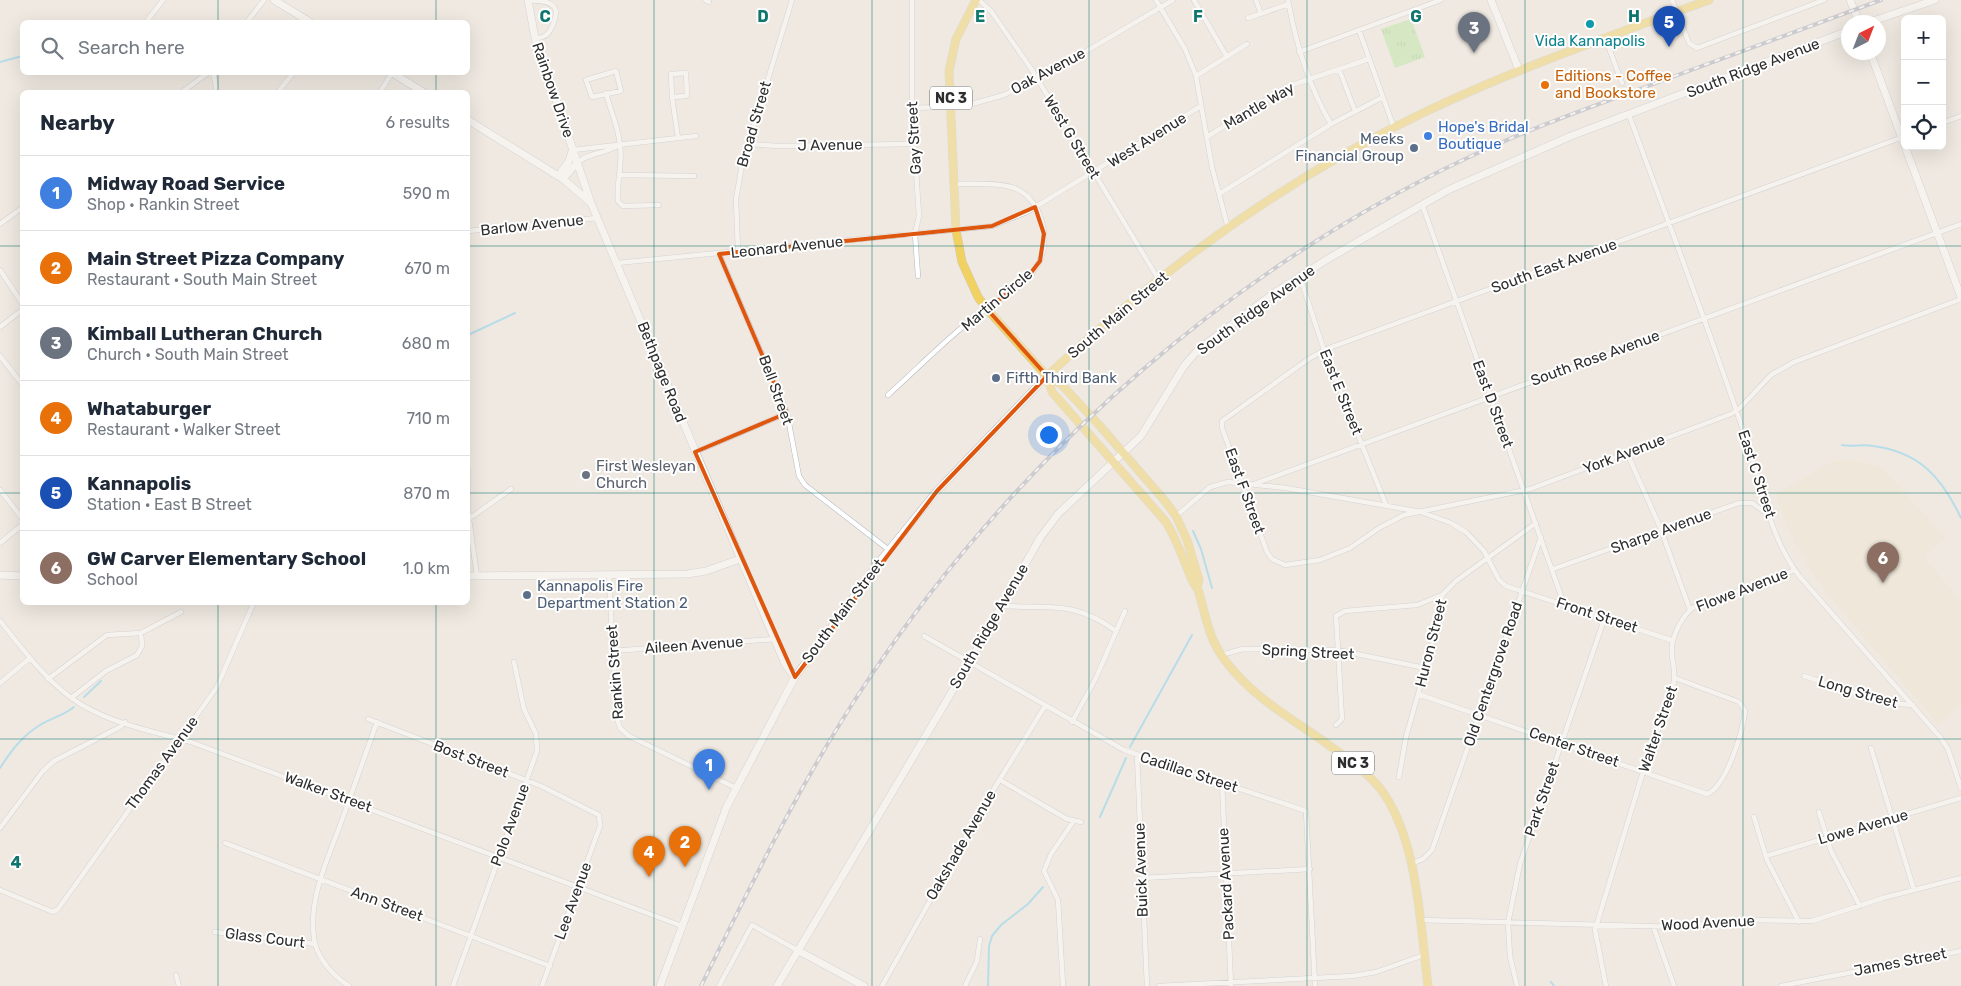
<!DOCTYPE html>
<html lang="en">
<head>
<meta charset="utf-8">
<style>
  :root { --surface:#fff; --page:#f6f6f7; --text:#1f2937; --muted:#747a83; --line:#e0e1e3; --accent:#0b8043 }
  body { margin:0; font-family:Rubik,sans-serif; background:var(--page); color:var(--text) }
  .controls { position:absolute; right:15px; top:15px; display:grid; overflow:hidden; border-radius:8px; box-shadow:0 5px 20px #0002 }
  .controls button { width:45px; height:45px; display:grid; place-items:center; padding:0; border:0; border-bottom:1px solid var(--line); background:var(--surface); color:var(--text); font:25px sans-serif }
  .compass { position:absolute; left:1841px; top:15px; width:45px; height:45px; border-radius:50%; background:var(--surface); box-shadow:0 5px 20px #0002; rotate:42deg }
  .you { position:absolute; left:1048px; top:434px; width:18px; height:18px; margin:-12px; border:4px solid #fff; border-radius:50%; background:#1a73e8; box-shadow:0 0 0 8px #1a73e833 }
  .badge { display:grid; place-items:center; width:32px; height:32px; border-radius:50%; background:var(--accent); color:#fff; font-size:16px; font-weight:700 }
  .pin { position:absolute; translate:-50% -41px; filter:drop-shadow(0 1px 2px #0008) }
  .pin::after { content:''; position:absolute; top:26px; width:18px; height:15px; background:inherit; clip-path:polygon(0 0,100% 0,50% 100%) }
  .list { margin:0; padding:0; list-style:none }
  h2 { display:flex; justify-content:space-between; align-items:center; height:65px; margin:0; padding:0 20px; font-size:21px }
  h2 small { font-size:16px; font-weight:400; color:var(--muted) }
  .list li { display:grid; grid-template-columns:32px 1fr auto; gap:15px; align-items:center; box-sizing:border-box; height:75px; padding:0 20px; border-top:1px solid var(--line) }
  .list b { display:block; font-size:19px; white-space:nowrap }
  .list p { margin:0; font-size:16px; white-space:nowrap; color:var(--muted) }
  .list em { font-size:16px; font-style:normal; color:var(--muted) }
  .icon { flex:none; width:28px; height:28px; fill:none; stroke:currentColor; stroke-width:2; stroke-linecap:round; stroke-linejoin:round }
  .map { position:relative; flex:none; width:1961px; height:986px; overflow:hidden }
  .search { position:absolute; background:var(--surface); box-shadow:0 5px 20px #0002; left:20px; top:20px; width:450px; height:55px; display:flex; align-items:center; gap:12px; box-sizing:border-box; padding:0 18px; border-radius:8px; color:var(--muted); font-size:19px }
  .panel { position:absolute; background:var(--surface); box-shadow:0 5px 20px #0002; left:20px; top:90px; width:450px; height:515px; border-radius:8px }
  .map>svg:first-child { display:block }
</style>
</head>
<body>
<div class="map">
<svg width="1961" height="986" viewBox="0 0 1961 986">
  <defs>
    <pattern id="grass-tufts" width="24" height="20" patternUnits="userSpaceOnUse" patternTransform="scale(1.25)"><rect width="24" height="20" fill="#b6e59e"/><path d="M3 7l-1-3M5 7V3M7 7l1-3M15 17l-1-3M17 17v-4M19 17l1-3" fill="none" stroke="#9dc588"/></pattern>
  </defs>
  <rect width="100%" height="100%" fill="#efe9e1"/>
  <path fill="#f0e6d1" d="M1853 459 1883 468 1946 538 1924 557 1961 600V704L1938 725 1828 595 1811 571 1789 531 1775 494 1834 461Z"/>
  <path fill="url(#grass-tufts)" d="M1411 19 1425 57 1395 68 1381 29Z"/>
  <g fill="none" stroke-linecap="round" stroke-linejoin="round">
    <path stroke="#75cff0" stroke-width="2" d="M0 62 22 56
      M468 335 515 313
      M1842 445C1852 447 1863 444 1873 446 1920 452 1942 478 1961 518
      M1193 531 1201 549 1212 588
      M84 697 101 681
      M1130 747 1192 635
      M0 768C11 751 22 736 40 725 51 718 63 716 74 707
      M1100 817 1126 758
      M1551 982 1554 986
      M988 986 989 946 992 936 1001 925 1028 904 1043 887"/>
    <g stroke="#b4b7c1" stroke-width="5.5">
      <path id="street" d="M528 0C536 1 549 0 554 7 559 12 552 31 546 35 543 38 539 38 535 38
        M705 0 709 2
        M912 0V108L919 216 915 234 918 276
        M979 0 991 11 1032 70 1159 280
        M1156 0 1185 49 1196 76 1212 167 1228 228
        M1194 0 1227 57
        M1256 0 1261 14
        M1288 0C1296 45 1308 85 1331 124
        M1672 0 1689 43 1697 48 1824 0
        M1248 18 1289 4
        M146 22 163 0
        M247 22 264 0
        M1359 30 1394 128
        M1605 37 1622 83
        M1299 52 1441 0
        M1339 69 1355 111
        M616 71 621 91 592 97 586 80Z
        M213 72 217 92
        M686 73 687 96 672 97 671 74Z
        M1196 76 1247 44
        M182 92 209 72
        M278 92 294 72
        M380 92 392 73
        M606 93C610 110 619 128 620 146 623 166 616 182 618 201L623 206 659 205
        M672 97 678 138
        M912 108 965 106 1004 95 1061 66 1173 0
        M1629 115C1668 221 1708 326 1744 433 1761 481 1768 536 1800 577L1940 737 1948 749 1961 788
        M1942 123 1961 116
        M1207 137 1286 87 1369 59
        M1903 137 1329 348 1310 358 1222 421V428L1267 552 1272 559 1285 565 1320 560 1350 548 1379 528 1404 515 1530 489 1731 414 1740 408 1771 375 1794 362 1961 299
        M747 144 779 146 913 144
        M573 150 696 136
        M577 163C589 152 606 154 619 145
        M621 175 694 176
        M1219 194 1331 124 1383 97
        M1422 204 1564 604
        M0 224 22 208
        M468 231 597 218
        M738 252 736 199 742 165 792 0
        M719 254 787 413 799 476 805 485 889 550
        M617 263 992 226 1027 212 1201 106
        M0 270 22 303
        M1300 277 1324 350 1386 505
        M0 327 22 310
        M0 356 22 384
        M888 395C917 369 945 340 976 316 996 301 1019 290 1035 269 1054 244 1043 196 1011 187 993 182 972 184 954 184
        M695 452 787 413
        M1627 453 1660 527 1690 610
        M468 470V512L477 576
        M1254 484 1961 224
        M0 490 22 518
        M1176 516 1210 487 1228 482 1286 488 1421 512 1451 523 1466 532 1484 551 1499 580 1506 586 1671 640
        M468 518 473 516 511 489
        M0 543 22 525
        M1553 569 1739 503H1752L1768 514
        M609 574 616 715 620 728 629 736 736 788
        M1002 606C1051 609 1073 600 1116 631
        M0 621C22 648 42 676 70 697 103 722 151 731 191 742L682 926
        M924 636 1124 750 1306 811 1315 986
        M612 651 775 639
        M1221 655 1243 649 1337 650 1425 668
        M1804 676 1885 703 1913 705
        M48 679 107 635 141 633 181 612
        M0 683 30 658
        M1418 694 1707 794C1726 787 1743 731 1745 711L1739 702 1675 678
        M71 698 106 671 137 655 142 646 141 633
        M368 719 541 786 599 815 600 826 542 986
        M1072 722 1095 680 1125 611
        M1336 725 1342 719 1336 616 1345 611 1417 605 1442 595
        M1871 748 1914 890
        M1137 755 1147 986
        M1399 777 1406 737 1433 641 1442 595 1456 581 1536 523
        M1000 780 1067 819 1081 822
        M1222 782 1231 986
        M1819 812 1831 851 1860 906
        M1754 817 1767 860 1799 922
        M0 828 43 771 54 761 120 727 125 722
        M225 843 550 966
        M1766 856 1961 798
        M1411 864 1423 859 1432 850 1541 537
        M1142 878 1310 869
        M0 890 53 912 58 909 217 687 254 602
        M1419 920 1680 927 1740 920 1812 921 1883 898 1961 878
        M1653 926 1674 986
        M215 932 315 944
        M176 975 179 986
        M349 986C333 976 316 957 314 938 308 898 329 856 342 820 354 787 365 755 377 722
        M453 986 537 751 536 734 524 709 514 662
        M719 986 752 925 797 950
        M882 986 981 810 1045 706
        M965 986 977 961 980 939
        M1063 986 1058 900 1044 871 1051 854 1073 822
        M1159 986 1353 976 1376 972 1424 955
        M1517 986 1510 956 1508 923 1520 864 1605 617
        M1606 986 1595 930 1643 772 1673 687C1679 661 1663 657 1679 625 1683 618 1687 612 1694 607L1795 570
        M1781 986 1961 951"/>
    </g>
    <g stroke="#b4b7c1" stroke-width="8">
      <path id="secondary" d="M274 0 310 22
        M528 0 535 38 590 200
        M1491 0 1519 70
        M1850 0 1859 22
        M1870 22 1935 0
        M1870 52 1961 297
        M391 72 423 92
        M468 120 563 179 591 203 785 664 795 677
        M558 176 569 161 572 151
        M563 179 577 163
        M0 575 22 576
        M468 576 687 574 706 571 740 559
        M797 950 864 986
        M660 986 727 806 795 677 880 561 937 491 1047 376
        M777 986 969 663 1040 538 1058 514 1141 436 1184 366 1199 349 1274 293 1331 257 1448 190 1571 136 1848 31"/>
    </g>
    <g stroke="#c9c9c9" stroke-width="9">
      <path id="primary" d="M976 0 956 39 949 71 956 230 962 262 978 297 987 309 1047 376 1061 384 1100 426 1165 501 1176 516 1187 540 1199 580 1197 588
        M1047 376C1159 271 1286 178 1425 112 1517 68 1613 35 1709 0
        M1047 376 1052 392 1166 522C1178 542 1183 559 1192 580 1193 584 1196 586 1198 590 1207 618 1207 637 1227 663 1253 697 1292 719 1326 743 1345 757 1364 769 1379 787 1418 836 1420 924 1428 986"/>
    </g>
    <use href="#street" stroke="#fff" stroke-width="4.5"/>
    <use href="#secondary" stroke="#fff" stroke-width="7"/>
    <use href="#primary" stroke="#f2d163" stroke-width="8"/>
    <g stroke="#a3a6b8" stroke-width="4">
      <path id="rail" d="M701 986C752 883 802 779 866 683 1019 452 1243 256 1498 144 1547 122 1597 105 1648 86 1725 57 1803 29 1881 0"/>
    </g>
    <use href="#rail" stroke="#fff" stroke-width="2" stroke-dasharray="5.5" stroke-linecap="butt"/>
  </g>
  <path d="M0 0H1961V986H0ZM1035 207 1044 234 1040 261 1027 278 987 309 1047 376 937 491 795 677 695 452 787 413 719 254 992 226Z" fill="#efe9e1" fill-opacity=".55" fill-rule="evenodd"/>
  <path fill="none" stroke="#df570e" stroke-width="4" stroke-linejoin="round" d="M1035 207 1044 234 1040 261 1027 278 987 309 1047 376 937 491 795 677 695 452 787 413 719 254 992 226Z"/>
  <path fill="none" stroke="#0f766e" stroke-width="1" stroke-opacity="0.55" d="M218 0V22M436 0V22M654 0V986M872 0V986M1089 0V986M1307 0V986M1525 0V986M1743 0V986M218 72V92M436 72V92M0 246H22M468 246H1961M0 493H22M468 493H1961M218 602V986M436 602V986M0 739H1961"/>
  <circle fill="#0f9aa8" stroke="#fff" stroke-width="2" cx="1590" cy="24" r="5"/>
  <circle fill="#e8710a" stroke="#fff" stroke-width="2" cx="1545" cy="85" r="5"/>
  <circle fill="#3f7fe0" stroke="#fff" stroke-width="2" cx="1428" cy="136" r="5"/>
  <g fill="#5c6f8a" stroke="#fff" stroke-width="2">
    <circle cx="1414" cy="148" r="5"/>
    <circle cx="996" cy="378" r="5"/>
    <circle cx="527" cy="595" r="5"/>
  </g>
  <circle fill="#6b7280" stroke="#fff" stroke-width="2" cx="586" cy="475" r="5"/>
  <g text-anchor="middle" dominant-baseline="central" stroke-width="4" stroke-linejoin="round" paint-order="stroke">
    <g fill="#fff" stroke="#6d6d6d" stroke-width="1">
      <rect x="930" y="86.5" width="42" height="23" rx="4"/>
      <rect x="1332" y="751.5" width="42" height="23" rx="4"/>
    </g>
    <g font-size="14" font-weight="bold" fill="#2e2e2e">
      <text x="951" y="98">NC 3</text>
      <text x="1353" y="763">NC 3</text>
    </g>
    <g font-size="15" fill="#0d838f" stroke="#fff">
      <text x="1590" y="41">Vida Kannapolis</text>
    </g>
    <g font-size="15" fill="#2e2e2e" stroke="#fff">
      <text transform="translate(1753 68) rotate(-21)">South Ridge Avenue</text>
      <text transform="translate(1048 71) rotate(-28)">Oak Avenue</text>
      <text transform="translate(553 90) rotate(71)">Rainbow Drive</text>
      <text transform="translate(1259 106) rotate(-30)">Mantle Way</text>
      <text transform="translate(754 124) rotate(-74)">Broad Street</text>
      <text transform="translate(1072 137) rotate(59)">West G Street</text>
      <text transform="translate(914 138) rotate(-93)">Gay Street</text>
      <text transform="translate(1147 140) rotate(-32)">West Avenue</text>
      <text transform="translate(830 145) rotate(-1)">J Avenue</text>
      <text transform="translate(532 225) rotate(-6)">Barlow Avenue</text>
      <text transform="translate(787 247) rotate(-6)">Leonard Avenue</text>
      <text transform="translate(1554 266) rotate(-20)">South East Avenue</text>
      <text transform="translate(997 300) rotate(-40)">Martin Circle</text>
      <text transform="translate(1256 310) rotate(-36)">South Ridge Avenue</text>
      <text transform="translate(1118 315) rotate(-40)">South Main Street</text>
      <text transform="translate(1595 358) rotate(-20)">South Rose Avenue</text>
      <text transform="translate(662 372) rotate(68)">Bethpage Road</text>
      <text transform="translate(776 390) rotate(70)">Bell Street</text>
      <text transform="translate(1341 392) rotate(68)">East E Street</text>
      <text transform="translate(1493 404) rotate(70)">East D Street</text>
      <text transform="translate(1624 454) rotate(-21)">York Avenue</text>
      <text transform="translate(1757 474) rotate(72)">East C Street</text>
      <text transform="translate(1245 491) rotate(70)">East F Street</text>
      <text transform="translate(1661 531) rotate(-20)">Sharpe Avenue</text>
      <text transform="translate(1742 590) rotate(-21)">Flowe Avenue</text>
      <text transform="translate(843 611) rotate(-53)">South Main Street</text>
      <text transform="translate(1597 615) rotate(18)">Front Street</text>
      <text transform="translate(989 626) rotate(-60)">South Ridge Avenue</text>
      <text transform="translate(1431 643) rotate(-76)">Huron Street</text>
      <text transform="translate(694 645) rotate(-4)">Aileen Avenue</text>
      <text transform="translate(1308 652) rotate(3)">Spring Street</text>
      <text transform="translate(615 672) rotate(-94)">Rankin Street</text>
      <text transform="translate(1493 674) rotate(-71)">Old Centergrove Road</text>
      <text transform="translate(1858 692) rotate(16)">Long Street</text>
      <text transform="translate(1658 729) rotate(-71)">Walter Street</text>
      <text transform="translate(1574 747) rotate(19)">Center Street</text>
      <text transform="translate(471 759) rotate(21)">Bost Street</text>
      <text transform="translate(162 763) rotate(-54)">Thomas Avenue</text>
      <text transform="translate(1189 772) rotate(18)">Cadillac Street</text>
      <text transform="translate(328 792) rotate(20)">Walker Street</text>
      <text transform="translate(1542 799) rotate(-71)">Park Street</text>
      <text transform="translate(510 825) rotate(-70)">Polo Avenue</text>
      <text transform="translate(1863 827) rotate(-16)">Lowe Avenue</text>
      <text transform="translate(961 845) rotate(-60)">Oakshade Avenue</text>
      <text transform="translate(1141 870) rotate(-92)">Buick Avenue</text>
      <text transform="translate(1226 884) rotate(-93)">Packard Avenue</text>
      <text transform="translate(573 901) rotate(-70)">Lee Avenue</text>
      <text transform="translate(387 904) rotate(20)">Ann Street</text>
      <text transform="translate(1708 923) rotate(-3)">Wood Avenue</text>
      <text transform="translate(265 938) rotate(7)">Glass Court</text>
      <text transform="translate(1900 962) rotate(-11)">James Street</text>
    </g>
    <g font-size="15" fill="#c56008" stroke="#fff" text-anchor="start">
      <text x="1555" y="76">Editions - Coffee<tspan x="1555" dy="17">and Bookstore</tspan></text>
    </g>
    <g font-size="15" fill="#366cbe" stroke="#fff" text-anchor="start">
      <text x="1438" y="127">Hope's Bridal<tspan x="1438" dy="17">Boutique</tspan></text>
    </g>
    <g font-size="15" fill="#4e5e75" stroke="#fff" text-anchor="start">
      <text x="1404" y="139" text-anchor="end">Meeks<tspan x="1404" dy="17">Financial Group</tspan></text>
      <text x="1006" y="378">Fifth Third Bank</text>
      <text x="537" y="586">Kannapolis Fire<tspan x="537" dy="17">Department Station 2</tspan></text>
    </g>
    <g font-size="15" fill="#5b616d" stroke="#fff" text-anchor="start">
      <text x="596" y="466">First Wesleyan<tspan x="596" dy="17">Church</tspan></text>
    </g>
  </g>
  <g font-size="16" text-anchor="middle" font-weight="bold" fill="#0f766e" stroke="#fff" stroke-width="4" stroke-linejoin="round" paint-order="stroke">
    <text x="545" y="22">C</text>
    <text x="763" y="22">D</text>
    <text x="980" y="22">E</text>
    <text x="1198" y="22">F</text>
    <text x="1416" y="22">G</text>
    <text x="1634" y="22">H</text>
    <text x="16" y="868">4</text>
  </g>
</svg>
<div class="controls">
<button>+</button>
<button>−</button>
<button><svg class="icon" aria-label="locate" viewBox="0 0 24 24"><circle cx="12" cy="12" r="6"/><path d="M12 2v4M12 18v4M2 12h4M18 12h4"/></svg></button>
</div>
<svg class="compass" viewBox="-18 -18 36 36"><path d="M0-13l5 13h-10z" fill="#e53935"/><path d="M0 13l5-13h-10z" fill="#747a83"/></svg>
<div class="you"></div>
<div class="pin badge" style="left:709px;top:790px;background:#3f7fe0">1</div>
<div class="pin badge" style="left:685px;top:867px;background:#e8710a">2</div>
<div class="pin badge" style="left:1474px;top:53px;background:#6b7280">3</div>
<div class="pin badge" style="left:649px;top:877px;background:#e8710a">4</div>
<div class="pin badge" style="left:1669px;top:47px;background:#1a4fb4">5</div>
<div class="pin badge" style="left:1883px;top:583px;background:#8d6e63">6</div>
<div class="search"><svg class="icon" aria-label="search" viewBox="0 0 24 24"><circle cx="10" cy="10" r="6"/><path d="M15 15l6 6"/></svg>Search here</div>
<section class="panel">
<h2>Nearby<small>6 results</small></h2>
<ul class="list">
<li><span class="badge" style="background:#3f7fe0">1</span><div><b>Midway Road Service</b><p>Shop · Rankin Street</p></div><em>590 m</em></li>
<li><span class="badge" style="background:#e8710a">2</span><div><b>Main Street Pizza Company</b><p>Restaurant · South Main Street</p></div><em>670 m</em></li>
<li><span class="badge" style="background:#6b7280">3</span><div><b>Kimball Lutheran Church</b><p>Church · South Main Street</p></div><em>680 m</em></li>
<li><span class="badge" style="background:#e8710a">4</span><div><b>Whataburger</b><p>Restaurant · Walker Street</p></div><em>710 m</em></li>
<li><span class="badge" style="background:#1a4fb4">5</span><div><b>Kannapolis</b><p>Station · East B Street</p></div><em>870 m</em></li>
<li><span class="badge" style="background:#8d6e63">6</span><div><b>GW Carver Elementary School</b><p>School</p></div><em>1.0 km</em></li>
</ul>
</section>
</div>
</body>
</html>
